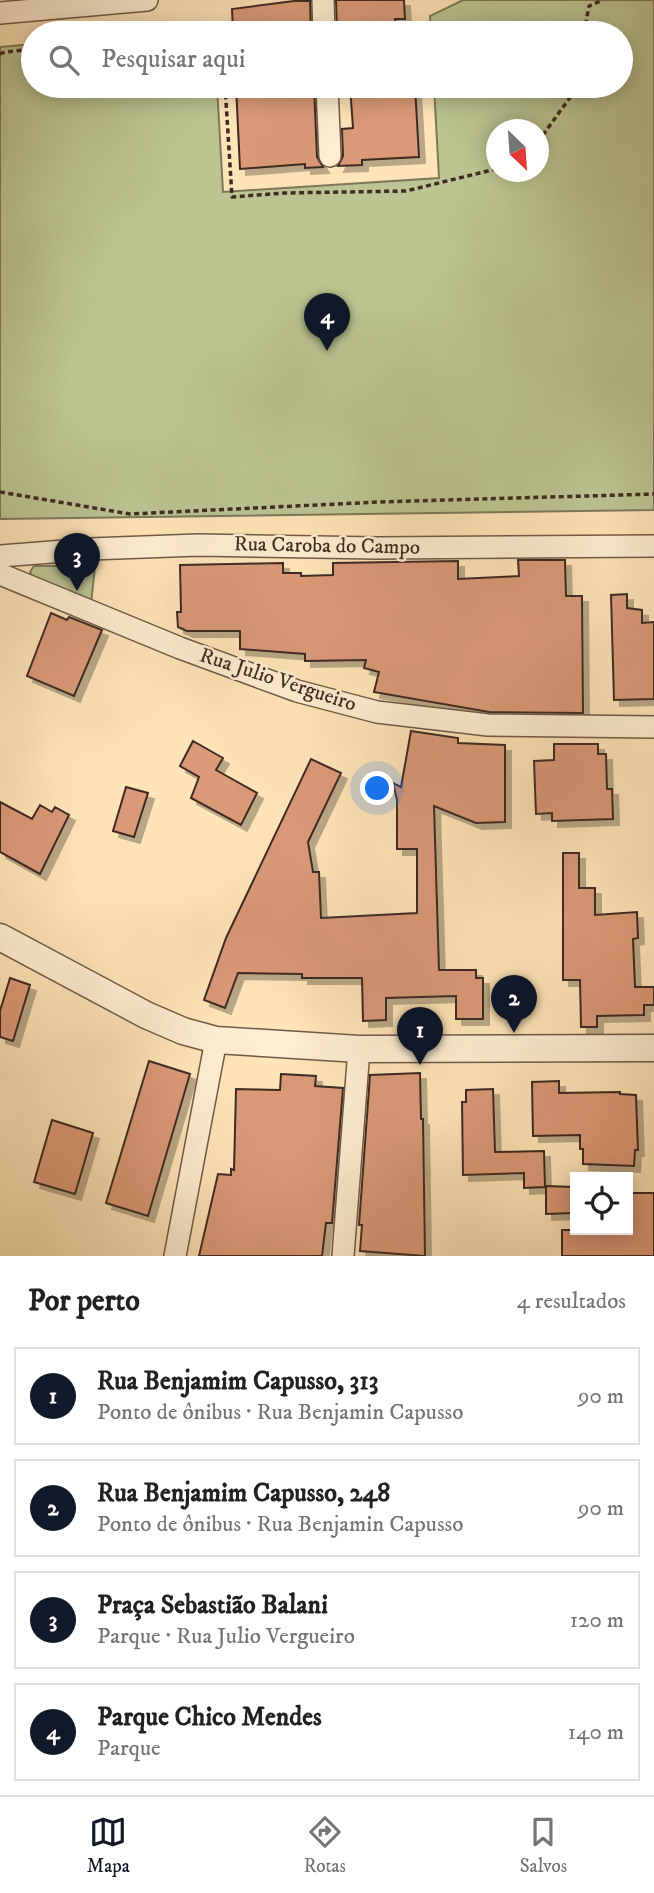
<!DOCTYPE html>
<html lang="pt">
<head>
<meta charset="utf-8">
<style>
  :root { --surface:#fff; --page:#f6f6f6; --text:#202124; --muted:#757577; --line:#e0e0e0; --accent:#111827 }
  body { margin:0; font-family:"IM FELL DW Pica",serif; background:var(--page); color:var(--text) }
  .controls { position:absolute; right:21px; bottom:21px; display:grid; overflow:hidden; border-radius:0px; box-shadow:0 4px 18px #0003 }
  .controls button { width:63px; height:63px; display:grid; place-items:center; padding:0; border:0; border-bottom:2px solid var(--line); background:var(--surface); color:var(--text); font:35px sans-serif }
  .compass { position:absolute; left:486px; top:119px; width:63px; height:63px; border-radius:50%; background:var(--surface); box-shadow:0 4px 18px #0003; rotate:155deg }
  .you { position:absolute; left:378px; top:789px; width:24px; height:24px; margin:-18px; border:5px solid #fff; border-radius:50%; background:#1a73e8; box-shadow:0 0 0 10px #1a73e833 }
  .badge { display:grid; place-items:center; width:46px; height:46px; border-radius:50%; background:var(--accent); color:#fff; font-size:23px; font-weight:700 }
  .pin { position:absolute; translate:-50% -58px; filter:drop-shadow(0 2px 4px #0008) }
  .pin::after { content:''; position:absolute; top:37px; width:24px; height:21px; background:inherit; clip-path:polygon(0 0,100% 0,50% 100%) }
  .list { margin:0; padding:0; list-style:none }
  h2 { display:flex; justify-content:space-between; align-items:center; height:91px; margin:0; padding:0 28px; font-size:30px }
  h2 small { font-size:23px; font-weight:400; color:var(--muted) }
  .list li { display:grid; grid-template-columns:46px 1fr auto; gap:21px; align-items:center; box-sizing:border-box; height:98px; margin:0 14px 14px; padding:0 14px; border:2px solid var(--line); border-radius:0px }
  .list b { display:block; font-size:26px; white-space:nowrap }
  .list p { margin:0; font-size:23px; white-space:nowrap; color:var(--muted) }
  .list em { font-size:23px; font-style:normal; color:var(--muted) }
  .icon { flex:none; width:38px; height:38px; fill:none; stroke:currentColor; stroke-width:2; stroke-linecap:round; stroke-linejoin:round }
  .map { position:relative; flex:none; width:654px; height:1256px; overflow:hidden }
  .search { position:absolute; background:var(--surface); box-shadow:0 4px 18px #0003; left:21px; right:21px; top:21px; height:77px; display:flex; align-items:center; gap:18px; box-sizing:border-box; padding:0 24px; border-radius:38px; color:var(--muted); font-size:26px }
  .sheet { height:539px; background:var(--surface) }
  nav { display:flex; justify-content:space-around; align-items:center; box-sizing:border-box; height:98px; border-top:2px solid var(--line); background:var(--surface); font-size:19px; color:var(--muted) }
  nav a { display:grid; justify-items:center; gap:4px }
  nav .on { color:var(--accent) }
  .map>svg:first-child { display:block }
</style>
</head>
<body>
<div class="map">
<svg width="654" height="1256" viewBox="0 0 654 1256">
  <defs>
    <filter id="shadow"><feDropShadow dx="6" dy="6" stdDeviation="0" flood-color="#0004"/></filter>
  </defs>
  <rect width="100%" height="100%" fill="#fee4b7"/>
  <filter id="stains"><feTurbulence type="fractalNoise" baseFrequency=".00286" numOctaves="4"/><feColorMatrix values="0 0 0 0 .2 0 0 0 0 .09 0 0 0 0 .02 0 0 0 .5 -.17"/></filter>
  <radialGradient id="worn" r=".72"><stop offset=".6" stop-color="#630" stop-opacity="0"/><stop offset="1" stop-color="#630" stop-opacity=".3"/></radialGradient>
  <path fill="#bcc592" stroke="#7d785a" stroke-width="2" fill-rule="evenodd" d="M463 0H654V510L0 519V47L33 44V86H217L223 192 439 178 434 86H621V33H431L430 16ZM496 130H538V172H496Z
    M34 566H95L91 604 33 578 30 572Z"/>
  <path fill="#da9977" stroke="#3e2b21" stroke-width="2" filter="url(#shadow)" d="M336 0H404L405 19H395L396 33H337Z
    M294 1H310L311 33H233L232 9Z
    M236 86H314L317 157 323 167 305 168V164L240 169Z
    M350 86H415L419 157 362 160V165L338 166 343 156 342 129 353 128Z
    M518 560H565L566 596H582L583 713 489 712 374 692 379 672 364 668 366 660 305 661V654L240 649V631H187L178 627 177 612H181L180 565 283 563V573H301V576L333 575V563L458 561V579L519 576Z
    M627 594V608L642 610V623L654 622V699L614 700 611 595Z
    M51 613 67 620 69 617 102 630 74 696 27 676Z
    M411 731 458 738V743L505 745V822L476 823 434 806 439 970H476V978H483V1019H456V996L386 998V1020L363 1021 362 978H302V974L238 973 225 1008 204 1000 226 938 311 759 341 773 308 842 313 872H319L321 918 417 913V849H397V800L393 783 401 787Z
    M193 741 223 758 216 770 257 793 241 825 191 798 199 777 180 766Z
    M554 744H598V754H606L607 789H612L613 819 552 821V813L536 814 534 761 554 760Z
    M126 787 148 793 134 837 113 831Z
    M0 802 32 819 40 805 52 812 55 807 69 815 40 874 0 852Z
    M563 853H579V888H595V915L637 912 638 938 633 939 635 987H654V1005H644V1015L597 1016V1027H581L580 980H563Z
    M10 978 30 985 13 1041 0 1037V1011Z
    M149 1061 190 1074 148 1216 106 1203Z
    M420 1073 421 1119H423L425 1256 360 1251 362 1225H359L370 1075Z
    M281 1074 316 1076 315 1086 343 1088 332 1223H326L322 1256H199L218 1174 231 1175V1169L234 1170 236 1089 280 1090Z
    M559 1081V1093L620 1092V1094L636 1095 638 1150H635L634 1166 583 1164V1149H580V1135L533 1136 532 1082Z
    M493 1089 495 1152 544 1151 545 1187 524 1188V1173L463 1175 462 1102H466V1090Z
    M52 1120 93 1133 75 1194 34 1182Z
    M546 1186 575 1187V1213L546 1214Z
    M628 1193H654V1256H562V1230H628Z"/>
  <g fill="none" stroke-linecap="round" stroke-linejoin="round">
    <g stroke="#6e5946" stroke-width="24">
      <path id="minor" d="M323 0 324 33
        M0 13 147 0
        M327 86 330 156
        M0 556 90 549 198 545 377 548 654 546
        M0 574 180 648 297 691 377 712 488 725 654 727
        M175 1256 216 1040
        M343 1256 359 1049"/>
    </g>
    <g stroke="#6e5946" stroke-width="29">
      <path id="tertiary" d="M0 937 146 1015 183 1031 216 1040 359 1049 654 1048"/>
    </g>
    <path stroke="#3e2b21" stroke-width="3.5" stroke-dasharray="5 3.5" stroke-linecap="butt" d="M584 33 589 6 603 0
      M0 54 5 52 33 49
      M225 86 232 197 284 193 406 191 496 169
      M538 142 571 96 573 86
      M0 492 130 514 379 502 654 494"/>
    <use href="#minor" stroke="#feedd0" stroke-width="21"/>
    <use href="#tertiary" stroke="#feedd0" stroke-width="26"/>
  </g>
  <g text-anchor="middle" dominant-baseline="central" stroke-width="5" stroke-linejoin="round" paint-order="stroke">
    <g font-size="21" fill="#3e2b21" stroke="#feedd0">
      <text transform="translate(327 546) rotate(1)">Rua Caroba do Campo</text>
      <text transform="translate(278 680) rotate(18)">Rua Julio Vergueiro</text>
    </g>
  </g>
  <rect width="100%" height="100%" filter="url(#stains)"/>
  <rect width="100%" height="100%" fill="url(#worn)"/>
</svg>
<div class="controls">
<button><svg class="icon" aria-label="locate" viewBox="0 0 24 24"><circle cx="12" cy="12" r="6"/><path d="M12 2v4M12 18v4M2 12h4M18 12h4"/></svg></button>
</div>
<svg class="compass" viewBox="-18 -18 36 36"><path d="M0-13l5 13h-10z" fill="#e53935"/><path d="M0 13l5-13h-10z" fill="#757577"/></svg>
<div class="you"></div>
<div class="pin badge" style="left:420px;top:1065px">1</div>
<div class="pin badge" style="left:514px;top:1033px">2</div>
<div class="pin badge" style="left:77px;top:591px">3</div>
<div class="pin badge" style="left:327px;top:351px">4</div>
<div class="search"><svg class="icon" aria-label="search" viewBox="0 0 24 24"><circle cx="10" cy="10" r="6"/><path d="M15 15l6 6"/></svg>Pesquisar aqui</div>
</div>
<section class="sheet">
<h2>Por perto<small>4 resultados</small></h2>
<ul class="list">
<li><span class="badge">1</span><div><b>Rua Benjamim Capusso, 313</b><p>Ponto de ônibus · Rua Benjamin Capusso</p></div><em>90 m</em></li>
<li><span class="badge">2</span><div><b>Rua Benjamim Capusso, 248</b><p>Ponto de ônibus · Rua Benjamin Capusso</p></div><em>90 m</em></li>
<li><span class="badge">3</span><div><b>Praça Sebastião Balani</b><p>Parque · Rua Julio Vergueiro</p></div><em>120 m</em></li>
<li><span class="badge">4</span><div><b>Parque Chico Mendes</b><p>Parque</p></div><em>140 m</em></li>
</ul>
</section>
<nav>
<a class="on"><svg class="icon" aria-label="map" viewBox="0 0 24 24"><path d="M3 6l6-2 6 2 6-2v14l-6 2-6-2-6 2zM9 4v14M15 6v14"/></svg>Mapa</a>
<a><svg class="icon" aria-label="directions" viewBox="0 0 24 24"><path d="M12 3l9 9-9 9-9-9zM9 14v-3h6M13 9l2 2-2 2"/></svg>Rotas</a>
<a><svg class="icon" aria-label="saved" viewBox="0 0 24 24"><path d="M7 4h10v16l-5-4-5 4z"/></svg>Salvos</a>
</nav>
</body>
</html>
